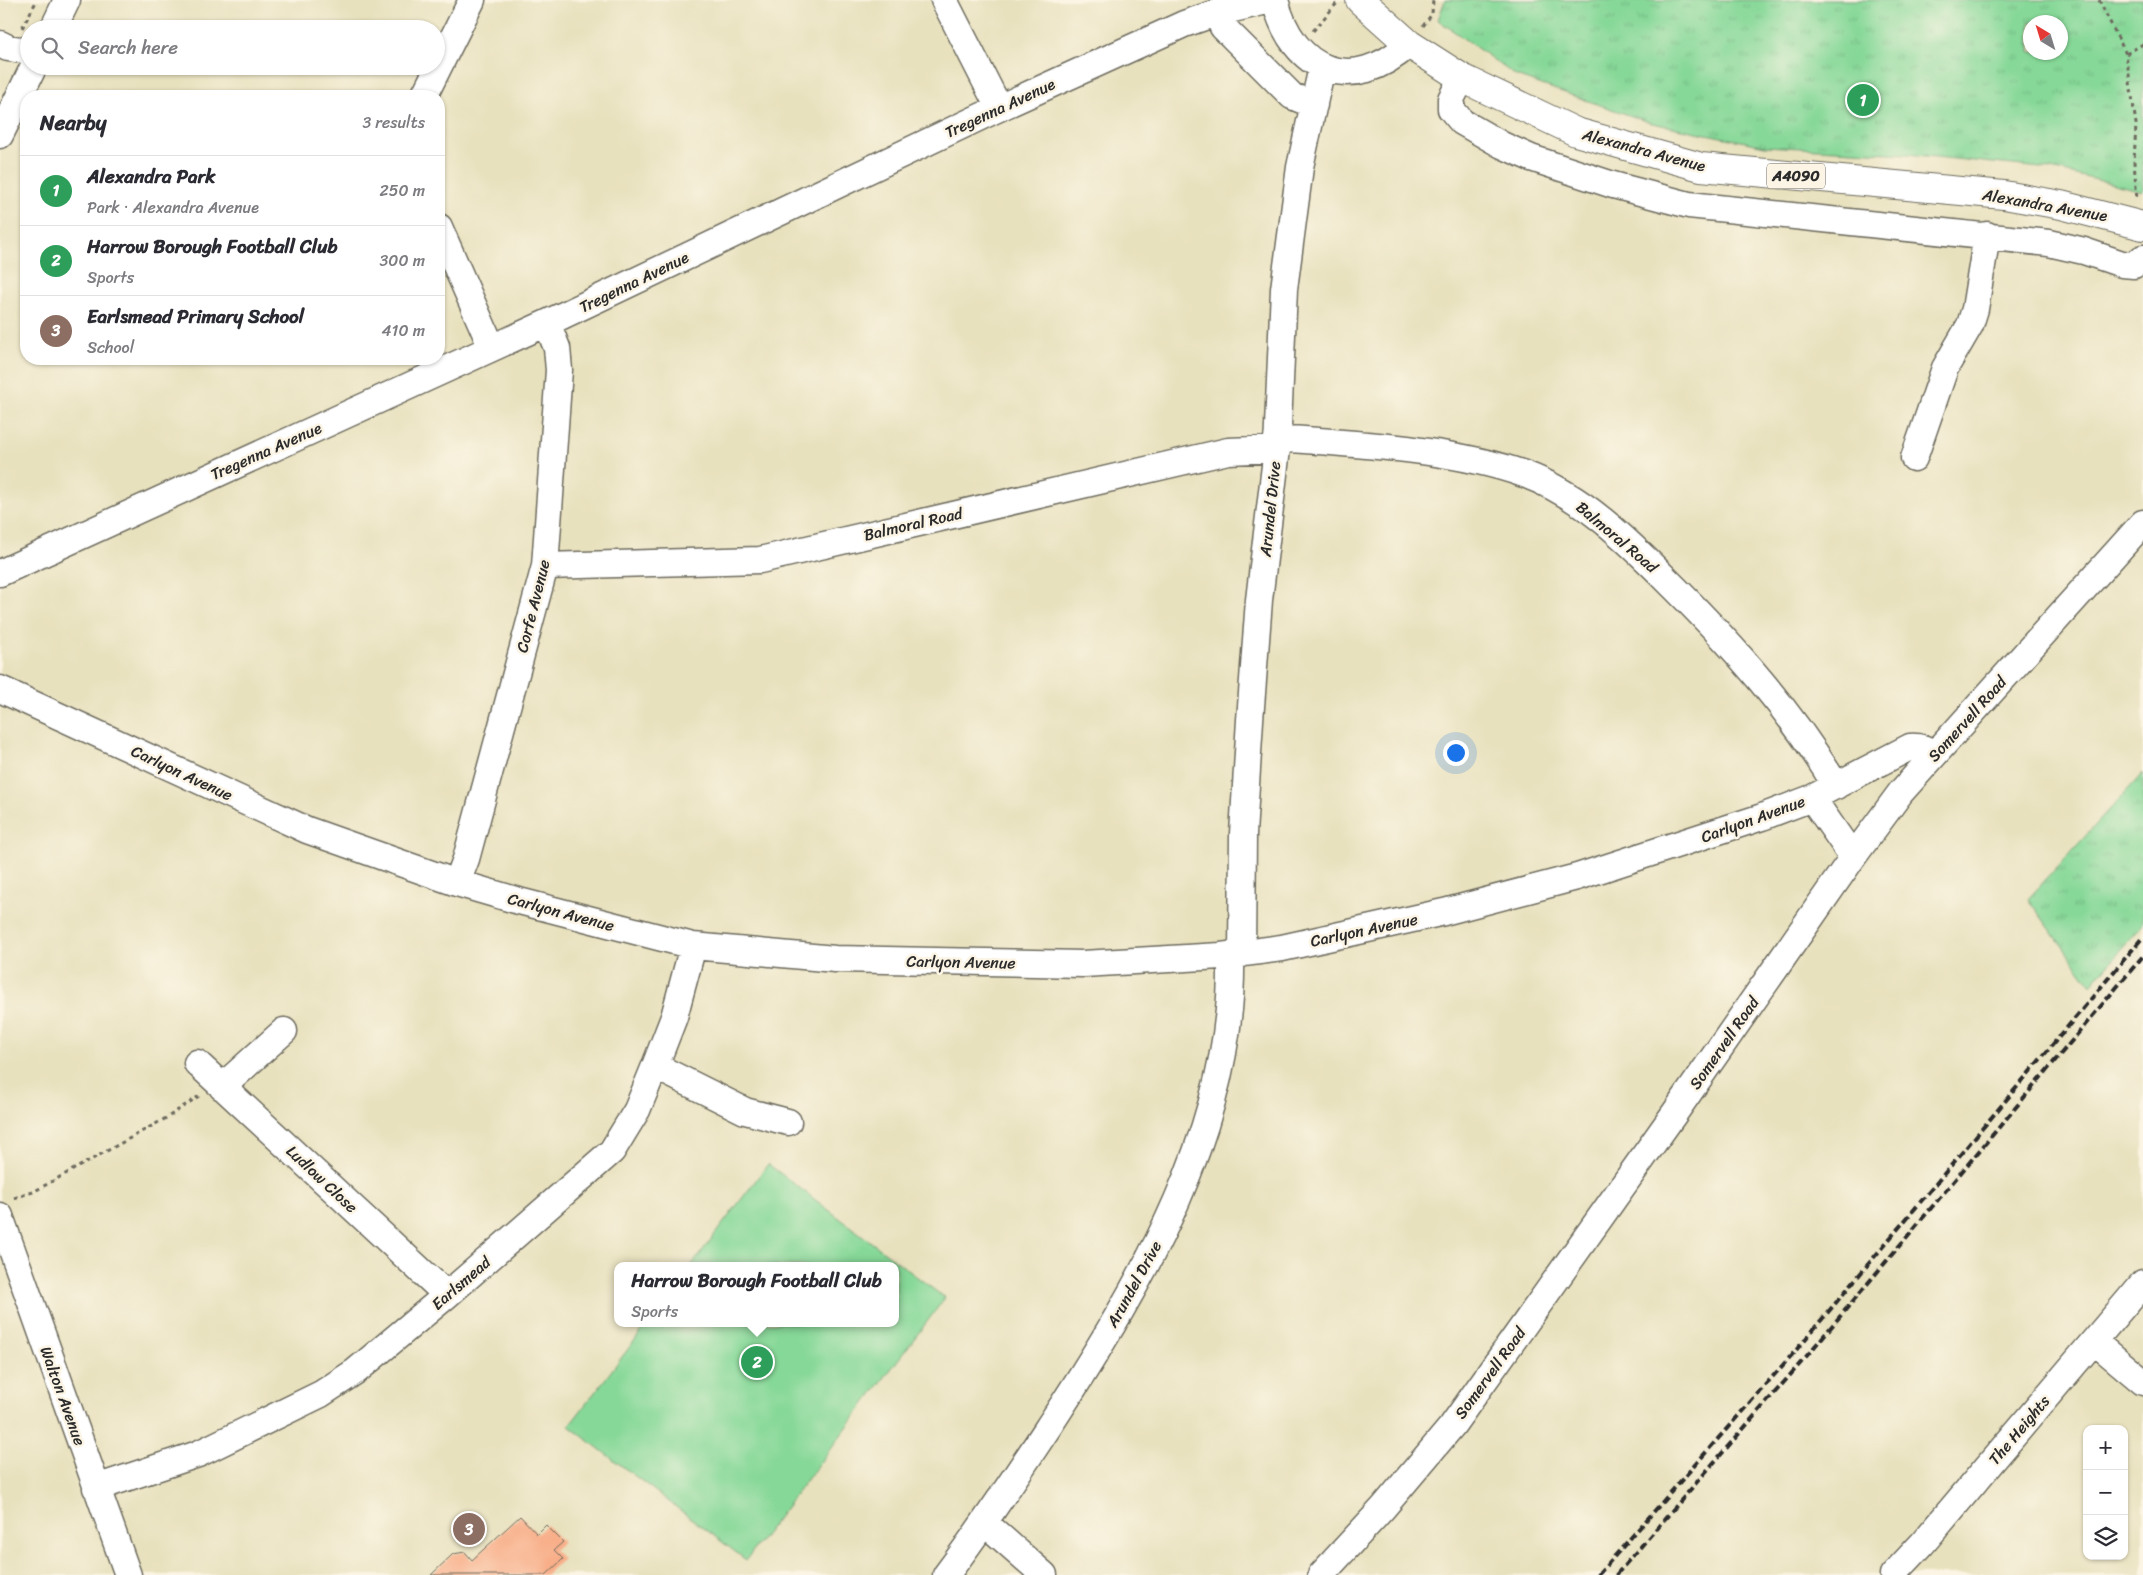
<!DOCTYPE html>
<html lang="en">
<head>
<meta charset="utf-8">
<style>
  :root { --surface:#fff; --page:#f7f7f7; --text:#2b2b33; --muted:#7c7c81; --line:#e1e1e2; --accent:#1f6fb2 }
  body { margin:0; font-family:Sriracha,sans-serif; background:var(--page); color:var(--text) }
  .controls { position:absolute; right:15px; bottom:15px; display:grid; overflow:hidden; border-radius:10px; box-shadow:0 1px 4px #0004 }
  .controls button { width:45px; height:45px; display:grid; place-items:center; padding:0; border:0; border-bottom:1px solid var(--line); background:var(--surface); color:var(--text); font:25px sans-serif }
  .compass { position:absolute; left:2023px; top:15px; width:45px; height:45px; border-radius:50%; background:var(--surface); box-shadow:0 1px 4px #0004; rotate:322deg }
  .you { position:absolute; left:1455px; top:752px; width:18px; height:18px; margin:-12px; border:4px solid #fff; border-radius:50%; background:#1a73e8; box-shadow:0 0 0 8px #1a73e833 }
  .badge { display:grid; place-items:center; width:32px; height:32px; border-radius:50%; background:var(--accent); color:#fff; font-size:16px; font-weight:700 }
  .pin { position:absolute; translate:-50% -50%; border:2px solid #fff; box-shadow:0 1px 5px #0006 }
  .popup { position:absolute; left:614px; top:1262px; width:285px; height:65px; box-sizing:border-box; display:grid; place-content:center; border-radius:10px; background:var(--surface); filter:drop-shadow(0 1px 4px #0005); font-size:16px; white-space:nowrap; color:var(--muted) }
  .popup b { font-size:19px; color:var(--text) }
  .popup::after { content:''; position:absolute; left:50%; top:100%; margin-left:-10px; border:10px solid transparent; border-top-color:var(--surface) }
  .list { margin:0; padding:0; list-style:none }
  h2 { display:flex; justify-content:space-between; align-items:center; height:65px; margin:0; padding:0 20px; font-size:21px }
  h2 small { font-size:16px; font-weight:400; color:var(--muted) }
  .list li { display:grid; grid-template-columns:32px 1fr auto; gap:15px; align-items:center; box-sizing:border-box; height:70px; padding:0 20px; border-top:1px solid var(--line) }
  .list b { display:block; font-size:19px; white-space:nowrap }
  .list p { margin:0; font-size:16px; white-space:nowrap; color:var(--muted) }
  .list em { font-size:16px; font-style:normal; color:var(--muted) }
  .icon { flex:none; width:28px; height:28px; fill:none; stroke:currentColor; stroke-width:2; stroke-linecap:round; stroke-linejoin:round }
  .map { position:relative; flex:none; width:2143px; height:1575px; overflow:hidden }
  .search { position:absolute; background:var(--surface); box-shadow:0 1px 4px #0004; left:20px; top:20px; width:425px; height:55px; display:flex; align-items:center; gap:12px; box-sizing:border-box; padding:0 18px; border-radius:28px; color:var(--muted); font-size:19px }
  .panel { position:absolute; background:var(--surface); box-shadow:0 1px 4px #0004; left:20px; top:90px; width:425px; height:275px; border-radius:20px }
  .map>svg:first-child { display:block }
</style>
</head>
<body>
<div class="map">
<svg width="2143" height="1575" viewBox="0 0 2143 1575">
  <defs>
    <pattern id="grass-tufts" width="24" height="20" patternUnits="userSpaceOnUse" patternTransform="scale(1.25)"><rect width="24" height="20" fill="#86d898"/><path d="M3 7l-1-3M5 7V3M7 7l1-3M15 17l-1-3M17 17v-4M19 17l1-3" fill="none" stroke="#74ba83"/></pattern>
  </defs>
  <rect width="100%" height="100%" fill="#fcf5e5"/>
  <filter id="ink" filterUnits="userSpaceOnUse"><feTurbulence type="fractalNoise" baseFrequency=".02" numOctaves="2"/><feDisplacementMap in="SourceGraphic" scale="10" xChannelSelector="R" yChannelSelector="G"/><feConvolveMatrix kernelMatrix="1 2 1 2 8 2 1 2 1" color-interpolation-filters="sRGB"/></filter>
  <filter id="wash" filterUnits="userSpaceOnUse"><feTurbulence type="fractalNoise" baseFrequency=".0096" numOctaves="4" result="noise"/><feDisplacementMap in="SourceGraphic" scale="20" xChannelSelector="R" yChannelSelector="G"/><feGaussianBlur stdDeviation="1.12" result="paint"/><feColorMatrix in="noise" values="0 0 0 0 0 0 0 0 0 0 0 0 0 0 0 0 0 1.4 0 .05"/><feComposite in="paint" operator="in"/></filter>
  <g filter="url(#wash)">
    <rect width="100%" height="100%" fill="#e8e1be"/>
    <path fill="url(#grass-tufts)" stroke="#588262" fill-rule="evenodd" d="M1445 0H2143V191L2051 169 1907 154 1765 146 1652 123 1516 76 1438 20ZM2030 22H2060V52H2030Z
      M2143 773V923L2091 985 2028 899Z"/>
    <path fill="#86d898" stroke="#588262" d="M768 1164 945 1298 746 1560 569 1426 648 1323H896V1266H691Z"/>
    <g id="blocks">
      <path fill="#f8ae88" d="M520 1516 537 1534 546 1525 563 1542 554 1550 563 1559 546 1575H431L453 1554 465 1552 472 1560Z"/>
    </g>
  </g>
  <g filter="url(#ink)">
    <use href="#blocks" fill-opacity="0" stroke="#6d6b5e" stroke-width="1"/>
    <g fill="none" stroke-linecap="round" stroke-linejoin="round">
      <g stroke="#6d6b5e" stroke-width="29">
        <path id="minor" d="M944 0 999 108
          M1275 0C1293 72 1352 96 1409 44
          M1216 13 1223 27 1292 96 1314 105
          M53 29 67 0
          M0 44 8 48 29 51
          M1462 78 1451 99V109L1462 122 1502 145 1531 158 1613 185 1689 205 2049 243 2084 251 2122 264 2134 265 2143 258
          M424 96 472 0
          M0 135 34 66
          M439 227 492 348
          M1277 438C1354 444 1452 448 1524 474 1584 496 1630 543 1674 587 1735 648 1792 712 1836 786
          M1914 458 1945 368 1970 325 1975 309 1987 235
          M545 566 760 560 1228 451 1277 449
          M0 573 547 323 999 108 1184 24 1216 13 1271 0
          M0 689 307 830 457 883 519 901 693 946 835 959 1083 964 1221 956 1282 948 1444 912 1577 877 1762 817 1812 798 1910 747C1920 746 1927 749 1935 754
          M1812 798 1853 857
          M457 883 466 859 545 566 559 370 557 348 547 323
          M1242 954 1243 834 1250 720 1259 600 1277 449 1284 289 1300 167 1322 67
          M197 1063 447 1295
          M655 1066 745 1111 788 1122
          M222 1087 284 1031
          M0 1216 128 1575
          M2094 1341 2143 1382
          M96 1488 198 1454 321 1394 356 1371 447 1295 612 1151 637 1110 655 1066 674 1017 693 946
          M985 1523 1044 1575
          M946 1575C984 1525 1018 1473 1053 1420 1143 1282 1235 1125 1231 955
          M1321 1575 1383 1508 1452 1426 1674 1114 1853 857 1901 792 2143 523
          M1893 1575 1922 1544 2143 1283"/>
      </g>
      <g stroke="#6d6b5e" stroke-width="30">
        <path id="major" d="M1360 0 1409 44 1462 78 1576 132 1701 167 2004 195 2061 205 2143 226"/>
      </g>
      <path stroke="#6d6b5e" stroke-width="3" stroke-dasharray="4 4" stroke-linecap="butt" d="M2099 0 2126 54 2136 124 2134 162 2137 200
        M1423 26 1432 14 1433 0
        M22 28 37 0
        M1313 31 1337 3
        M2126 54 2143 44
        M14 1198 33 1192 168 1117 199 1096"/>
      <use href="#minor" stroke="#fff" stroke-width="26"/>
      <use href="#major" stroke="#fff" stroke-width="28"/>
      <path stroke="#2b2b2b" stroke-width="4" stroke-dasharray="8 4" stroke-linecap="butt" d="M1598 1575 1797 1349 2143 937
        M1616 1575 1805 1358 2143 956"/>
    </g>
  </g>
  <g text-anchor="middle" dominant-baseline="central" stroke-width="5" stroke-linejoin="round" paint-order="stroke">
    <rect fill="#fcf5e5" stroke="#6a6863" stroke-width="1" x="1767" y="163.5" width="58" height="25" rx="4"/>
    <g font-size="15" font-weight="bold" fill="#2b2b2b">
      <text x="1796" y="176">A4090</text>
    </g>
    <g font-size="16" fill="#2b2b2b" stroke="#fcf5e5">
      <text transform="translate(1000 108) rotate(-25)">Tregenna Avenue</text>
      <text transform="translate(1644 150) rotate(15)">Alexandra Avenue</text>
      <text transform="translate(2045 205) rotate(10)">Alexandra Avenue</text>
      <text transform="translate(634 282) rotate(-26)">Tregenna Avenue</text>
      <text transform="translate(266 451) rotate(-24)">Tregenna Avenue</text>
      <text transform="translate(1270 509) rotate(-84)">Arundel Drive</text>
      <text transform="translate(913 524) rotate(-13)">Balmoral Road</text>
      <text transform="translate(1617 537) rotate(40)">Balmoral Road</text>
      <text transform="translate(533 606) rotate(-76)">Corfe Avenue</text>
      <text transform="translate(1967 719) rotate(-48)">Somervell Road</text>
      <text transform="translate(182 773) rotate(25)">Carlyon Avenue</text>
      <text transform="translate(1753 819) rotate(-20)">Carlyon Avenue</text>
      <text transform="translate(561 912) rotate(15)">Carlyon Avenue</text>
      <text transform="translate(1364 930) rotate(-12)">Carlyon Avenue</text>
      <text transform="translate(961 962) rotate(1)">Carlyon Avenue</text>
      <text transform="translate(1724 1043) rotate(-55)">Somervell Road</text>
      <text transform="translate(322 1179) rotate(43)">Ludlow Close</text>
      <text transform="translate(461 1283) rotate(-41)">Earlsmead</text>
      <text transform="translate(1134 1284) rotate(-61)">Arundel Drive</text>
      <text transform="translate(1490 1373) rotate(-54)">Somervell Road</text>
      <text transform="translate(63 1396) rotate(70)">Walton Avenue</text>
      <text transform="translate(2019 1430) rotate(-50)">The Heights</text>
    </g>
  </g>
</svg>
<div class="controls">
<button>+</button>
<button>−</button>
<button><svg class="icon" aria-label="layers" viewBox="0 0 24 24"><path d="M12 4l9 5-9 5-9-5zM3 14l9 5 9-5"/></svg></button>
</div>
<svg class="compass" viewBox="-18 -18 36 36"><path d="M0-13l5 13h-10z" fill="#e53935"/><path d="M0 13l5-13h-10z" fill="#7c7c81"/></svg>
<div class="you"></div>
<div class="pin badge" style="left:1863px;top:100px;background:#2e9e5b">1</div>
<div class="pin badge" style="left:757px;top:1362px;background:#2e9e5b">2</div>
<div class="popup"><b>Harrow Borough Football Club</b>Sports</div>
<div class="pin badge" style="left:469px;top:1529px;background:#8d6e63">3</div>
<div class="search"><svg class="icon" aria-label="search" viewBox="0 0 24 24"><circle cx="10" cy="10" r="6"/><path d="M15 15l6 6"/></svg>Search here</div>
<section class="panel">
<h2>Nearby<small>3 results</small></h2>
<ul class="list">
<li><span class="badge" style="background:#2e9e5b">1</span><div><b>Alexandra Park</b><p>Park · Alexandra Avenue</p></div><em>250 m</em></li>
<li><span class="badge" style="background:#2e9e5b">2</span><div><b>Harrow Borough Football Club</b><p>Sports</p></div><em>300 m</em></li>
<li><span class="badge" style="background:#8d6e63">3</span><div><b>Earlsmead Primary School</b><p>School</p></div><em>410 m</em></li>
</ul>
</section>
</div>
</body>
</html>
